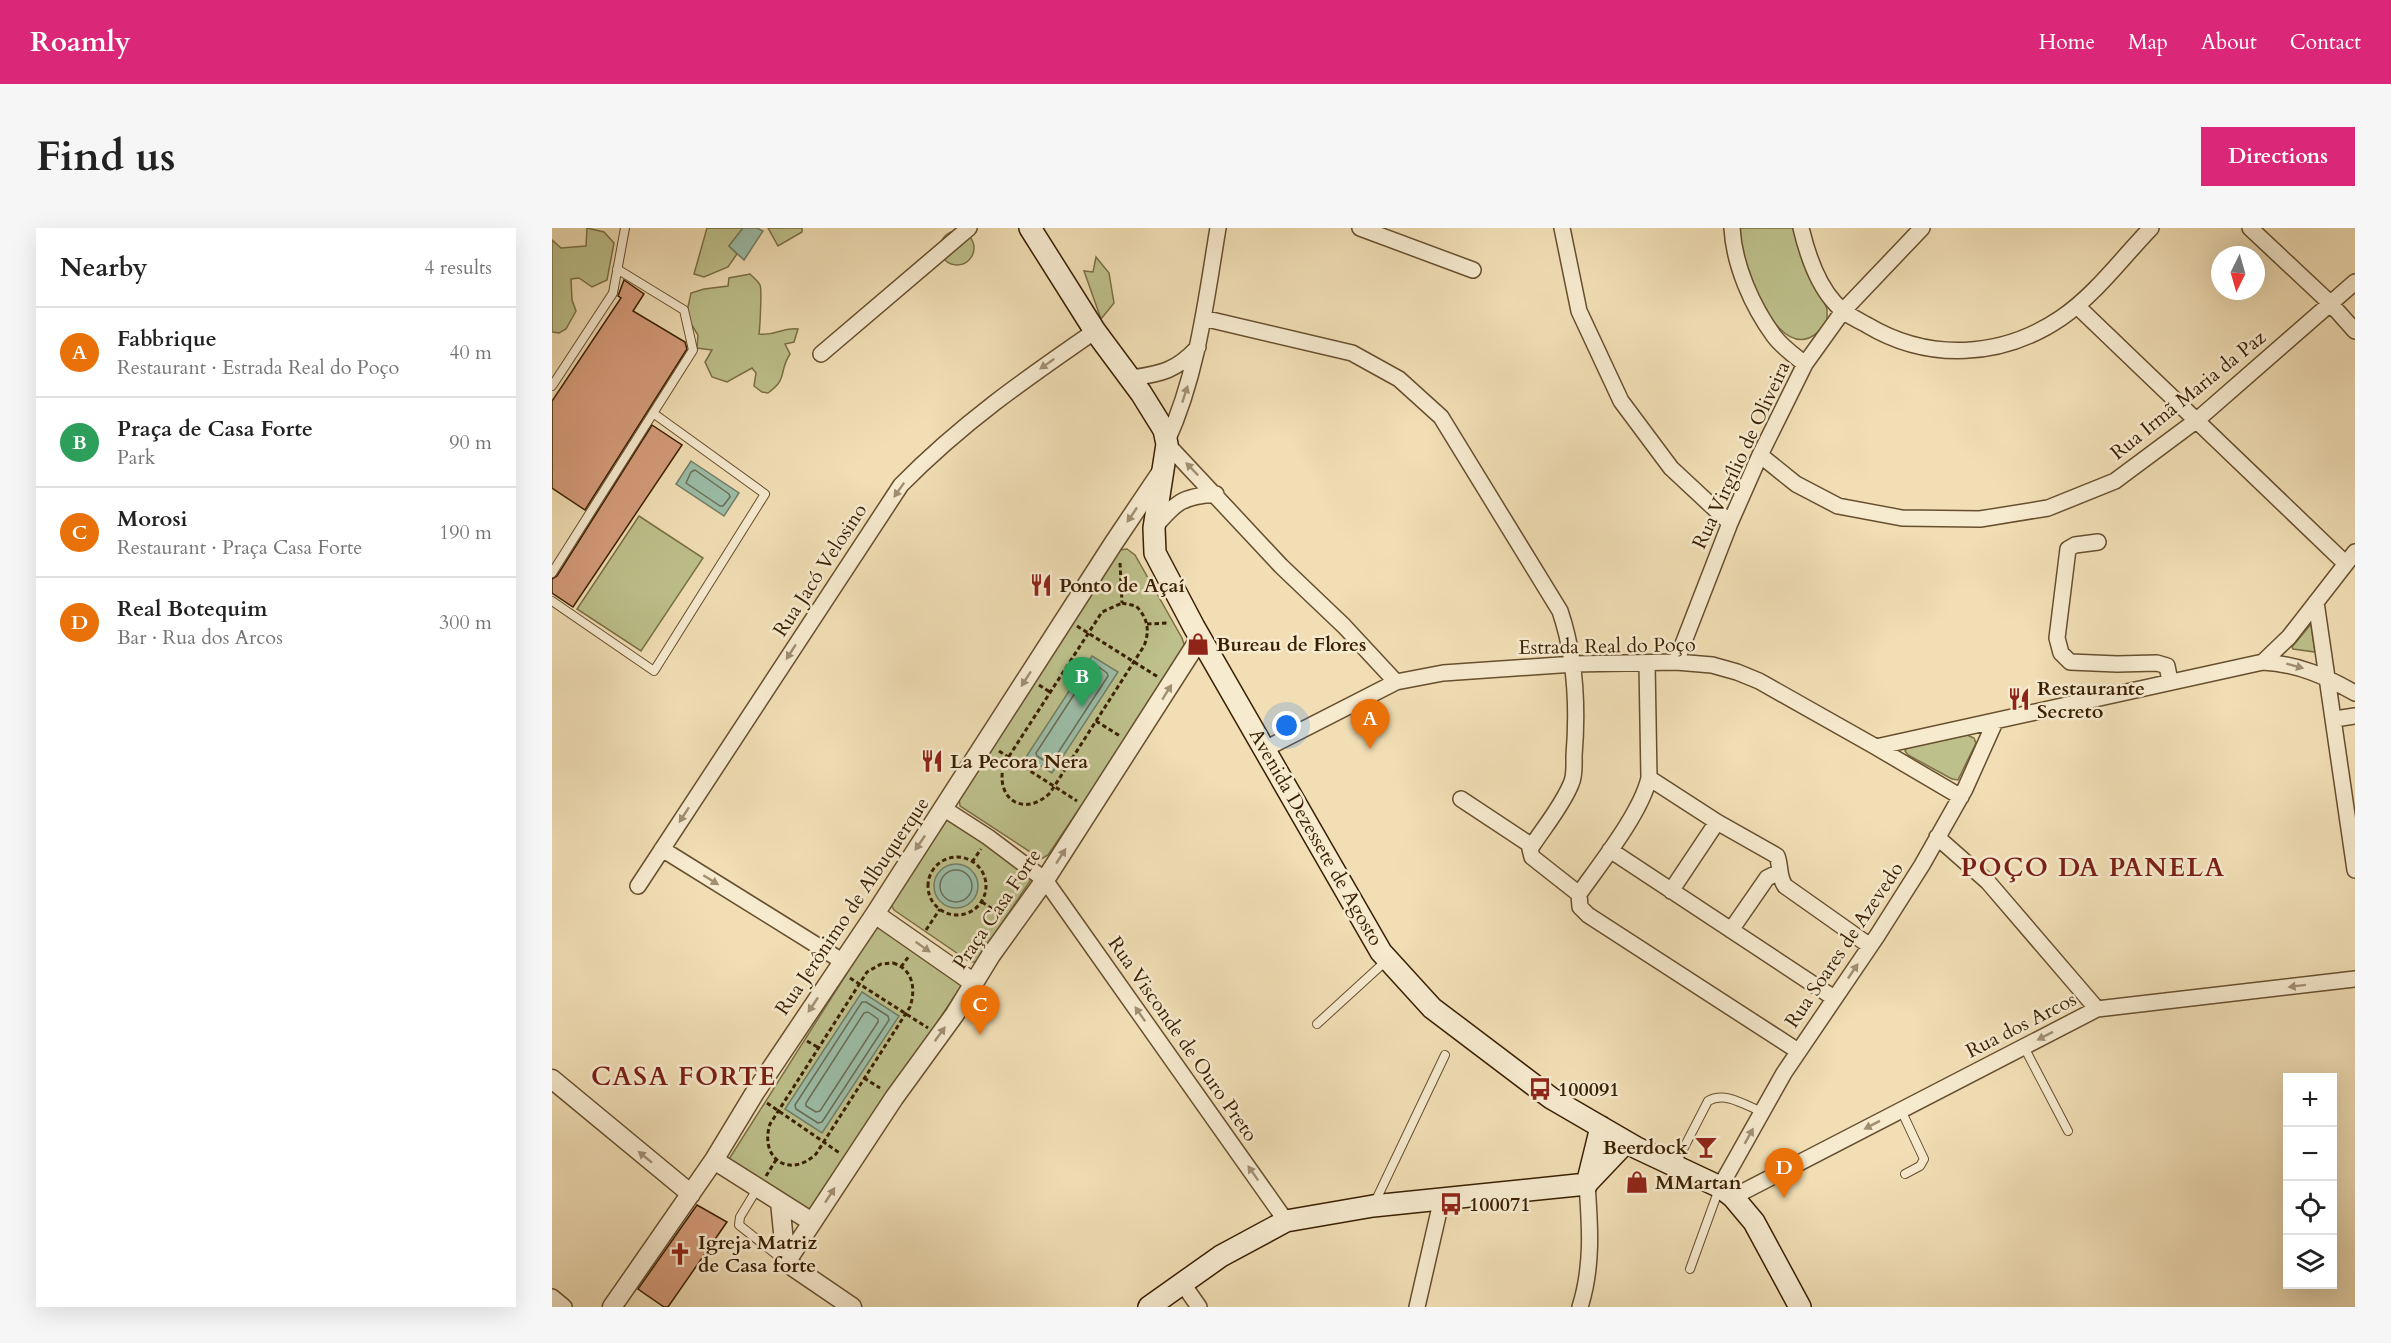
<!DOCTYPE html>
<html lang="en">
<head>
<meta charset="utf-8">
<style>
  :root { --surface:#fff; --page:#f6f6f6; --text:#222; --muted:#767676; --line:#e0e0e0; --accent:#db2777 }
  body { margin:0; font-family:Cardo,serif; background:var(--page); color:var(--text) }
  .controls { position:absolute; right:18px; bottom:18px; display:grid; overflow:hidden; border-radius:0px; box-shadow:0 6px 24px #0002 }
  .controls button { width:54px; height:54px; display:grid; place-items:center; padding:0; border:0; border-bottom:2px solid var(--line); background:var(--surface); color:var(--text); font:30px sans-serif }
  .compass { position:absolute; left:1659px; top:18px; width:54px; height:54px; border-radius:50%; background:var(--surface); box-shadow:0 6px 24px #0002; rotate:185deg }
  .you { position:absolute; left:735px; top:498px; width:21px; height:21px; margin:-15px; border:4px solid #fff; border-radius:50%; background:#1a73e8; box-shadow:0 0 0 9px #1a73e833 }
  .badge { display:grid; place-items:center; width:39px; height:39px; border-radius:50%; background:var(--accent); color:#fff; font-size:20px; font-weight:700 }
  .pin { position:absolute; translate:-50% -50px; filter:drop-shadow(0 2px 3px #0008) }
  .pin::after { content:''; position:absolute; top:32px; width:21px; height:18px; background:inherit; clip-path:polygon(0 0,100% 0,50% 100%) }
  .list { margin:0; padding:0; list-style:none }
  h2 { display:flex; justify-content:space-between; align-items:center; height:78px; margin:0; padding:0 24px; font-size:26px }
  h2 small { font-size:20px; font-weight:400; color:var(--muted) }
  .list li { display:grid; grid-template-columns:39px 1fr auto; gap:18px; align-items:center; box-sizing:border-box; height:90px; padding:0 24px; border-top:2px solid var(--line) }
  .list b { display:block; font-size:22px; white-space:nowrap }
  .list p { margin:0; font-size:20px; white-space:nowrap; color:var(--muted) }
  .list em { font-size:20px; font-style:normal; color:var(--muted) }
  .icon { flex:none; width:33px; height:33px; fill:none; stroke:currentColor; stroke-width:2; stroke-linecap:round; stroke-linejoin:round }
  .map { position:relative; flex:none; width:1803px; height:1079px; overflow:hidden; border-radius:0px }
  header { display:flex; align-items:center; gap:36px; box-sizing:border-box; height:84px; padding:0 30px; background:var(--accent); color:#fff }
  header strong { font-size:28px }
  nav { display:flex; gap:33px; margin-inline-start:auto; font-size:21px }
  .intro { display:flex; align-items:center; justify-content:space-between; box-sizing:border-box; height:144px; padding:0 36px }
  h1 { margin:0; font-size:42px }
  .button { padding:15px 27px; border-radius:0px; background:var(--accent); color:#fff; font-size:21px; font-weight:700 }
  main { display:flex; gap:36px; padding:0 36px }
  aside { flex:1; background:var(--surface); border-radius:0px; box-shadow:0 6px 24px #0002 }
  .map>svg:first-child { display:block }
</style>
</head>
<body>
<header>
<strong>Roamly</strong>
<nav><a>Home</a><a>Map</a><a>About</a><a>Contact</a></nav>
</header>
<div class="intro"><h1>Find us</h1><a class="button">Directions</a></div>
<main>
<aside>
<h2>Nearby<small>4 results</small></h2>
<ul class="list">
<li><span class="badge" style="background:#e8710a">A</span><div><b>Fabbrique</b><p>Restaurant · Estrada Real do Poço</p></div><em>40 m</em></li>
<li><span class="badge" style="background:#2e9e5b">B</span><div><b>Praça de Casa Forte</b><p>Park</p></div><em>90 m</em></li>
<li><span class="badge" style="background:#e8710a">C</span><div><b>Morosi</b><p>Restaurant · Praça Casa Forte</p></div><em>190 m</em></li>
<li><span class="badge" style="background:#e8710a">D</span><div><b>Real Botequim</b><p>Bar · Rua dos Arcos</p></div><em>300 m</em></li>
</ul>
</aside>
<div class="map">
<svg width="1803" height="1079" viewBox="0 0 1803 1079">
  <rect width="100%" height="100%" fill="#f1deb5"/>
  <filter id="stains"><feTurbulence type="fractalNoise" baseFrequency=".00333" numOctaves="4"/><feColorMatrix values="0 0 0 0 .2 0 0 0 0 .09 0 0 0 0 .02 0 0 0 .5 -.17"/></filter>
  <radialGradient id="worn" r=".72"><stop offset=".6" stop-color="#630" stop-opacity="0"/><stop offset="1" stop-color="#630" stop-opacity=".3"/></radialGradient>
  <path fill="#bdc08b" stroke="#7b7046" stroke-width="1.5" d="M35 0 52 4 62 15 55 52 40 59 27 50 19 51 20 72 24 83 14 101 7 105 0 104V12L9 20 34 18Z
    M155 0H191L177 18 185 26 176 39 152 49 142 46Z
    M216 0H250V4L226 18Z
    M1186 0H1242L1275 81V93C1241 144 1208 77 1197 46 1191 31 1189 15 1186 0Z
    M388 20a17 17 0 1 1 34 0a17 17 0 1 1-34 0Z
    M544 29 557 45 562 75 549 91 532 43 541 44Z
    M198 46C201 49 206 53 208 57 210 60 208 99 207 106 226 108 228 99 246 101L242 114 233 116 238 126C226 144 237 150 216 165L210 164 202 158 204 145 200 140 175 154 160 149 153 134 160 122 145 120 146 107 134 88 139 65 152 61 176 58 177 50Z
    M87 288 151 330 89 423 25 381Z
    M575 321 583 327 630 410 633 419 631 427 496 627 489 631 408 578 407 570 567 322Z
    M1759 396 1763 424 1741 421 1740 419Z
    M1415 507 1422 510 1424 515 1406 552 1400 551 1356 527 1353 523 1355 520Z
    M396 592 477 643 480 650 424 734H418L342 682 339 677 393 594Z
    M325 698 410 757 258 984 177 936V931Z"/>
  <path fill="#9cbda8" stroke="#747e65" stroke-width="1.5" d="M191 0H205L211 3 192 32 177 18Z
    M139 233 187 265 172 288 124 256Z
    M540 428 566 444 500 545 474 529Z
    M382 658a22 22 0 1 1 44 0a22 22 0 1 1-44 0Z
    M310 764 347 788 270 905 233 881Z"/>
  <g fill="none" stroke-linecap="round" stroke-linejoin="round">
    <path stroke="#6a6e54" stroke-width="1.5" d="M143 242 177 266 178 269 171 278H168L134 255 139 244Z
      M544 437 555 445 556 448 500 534 496 535 485 528 484 525 540 439Z
      M388 658a16 16 0 1 1 32 0a16 16 0 1 1-32 0Z
      M310 774H314L336 788 337 792 270 894 266 895 244 881 243 877Z
      M316 784 326 791V794L268 883 264 884 254 878V875L312 785Z"/>
  </g>
  <path fill="#d59c7b" stroke="#391f01" stroke-width="1.5" d="M72 52 92 66 81 83 133 114 135 121 33 282 0 260V173L69 70 66 68Z
    M100 197 130 217 21 379 0 365V351L5 348Z
    M145 977 175 994 116 1079H112L86 1061Z"/>
  <g fill="none" stroke-linecap="round" stroke-linejoin="round">
    <g stroke="#674f2e" stroke-width="10">
      <path id="service" d="M0 158 61 65 73 0
        M0 345 141 122 132 82 65 41
        M0 373 102 443 213 266 101 185
        M765 796 835 732
        M1472 819 1516 903
        M1349 882 1372 931 1368 938 1353 946
        M1123 937 1156 873C1173 863 1193 877 1210 884
        M205 961 188 989 187 997 230 1031
        M823 974 893 827
        M1138 1041 1167 961"/>
    </g>
    <g stroke="#674f2e" stroke-width="18">
      <path id="minor" d="M808 0 921 42
        M1010 0 1027 83 1069 173 1119 240 1178 295
        M1180 0C1182 37 1200 78 1222 108 1230 119 1243 128 1253 136
        M1249 0C1255 25 1265 55 1282 74 1291 85 1304 91 1315 97 1377 134 1450 130 1509 90 1543 67 1570 30 1599 0
        M1698 0 1778 75 1803 103
        M1525 78 1793 335
        M651 90 800 125 847 151 889 189 1008 383C1024 430 1026 479 1022 528 1022 537 1023 548 1019 556 1010 578 993 598 980 618
        M269 126 417 0
        M579 150C610 146 625 142 646 119
        M615 213C646 145 654 72 666 0
        M615 216 729 338 792 398 844 454
        M1208 227 1244 256 1286 278 1350 290 1428 291 1496 280 1563 253 1645 192 1803 54
        M602 300C623 275 630 268 664 266
        M1546 314 1523 317 1516 321 1505 410 1509 425 1518 434 1565 436 1605 435 1615 438 1618 453
        M1764 374 1803 642
        M1124 434 1178 295 1208 227 1253 136 1291 83 1370 0
        M1711 434C1746 436 1773 448 1803 465
        M1095 435 1097 550 1165 594 1225 628C1229 638 1226 648 1233 658L1318 718
        M1783 491 1803 488
        M1324 519 1409 569
        M713 521 844 454 891 445 1022 436 1124 434 1160 437 1185 444 1207 453 1324 519 1711 434 1737 409 1803 324
        M909 571 980 618 978 621 980 629 1027 666 1028 679 1036 687 1246 823
        M391 580 436 609 493 652 734 993
        M1385 609 1436 654 1545 781
        M110 621 290 733
        M1058 622 1282 770
        M86 658 349 257C410 195 472 152 543 103
        M1119 663 1165 594
        M1027 666C1048 636 1089 585 1097 550
        M1179 702 1215 650 1227 644
        M1168 959 1232 845 1325 708 1370 637 1413 561 1443 494
        M1181 969 1545 781 1803 751
        M631 1056 647 1079
        M0 1069 12 1079
        M865 1079 890 970
        M1028 1079C1041 1038 1038 998 1035 956"/>
    </g>
    <g stroke="#674f2e" stroke-width="21">
      <path id="tertiary" d="M323 686 422 755
        M0 851 139 966
        M162 932 260 994
        M228 974 234 1034 300 1079
        M234 1034 342 870 403 786 439 727 493 652 648 410
        M60 1079 162 932 202 866 323 686 561 316 610 243"/>
    </g>
    <g stroke="#391f01" stroke-width="24">
      <path id="secondary" d="M478 0 543 103 589 165 612 202 615 216 602 300 603 325 642 399 829 724 880 780 999 870 1085 920 1168 959 1181 969 1202 994 1248 1079
        M1037 953 1074 914
        M1035 956 1049 899
        M597 1079 669 1028 734 993 821 978 1035 956"/>
    </g>
    <path stroke="#391f01" stroke-width="3" stroke-dasharray="4.5 3" stroke-linecap="butt" d="M568 335 570 375
      M570 375 584 378C596 390 598 403 592 418L498 565C472 590 442 571 452 536L550 384Z
      M595 396 617 395
      M525 398 606 449
      M487 457 498 464
      M544 493 568 508
      M447 523 525 573
      M376 658a29 29 0 1 1 58 0a29 29 0 1 1-58 0Z
      M420 634 429 621
      M430 674 448 686
      M374 702 388 681
      M341 735C361 741 364 761 358 779L264 926C238 951 207 931 218 896L315 744 329 736Z
      M349 739 357 728
      M298 750 376 800
      M255 813 267 820
      M312 850 328 860
      M215 875 289 926
      M214 948 224 932"/>
    <use href="#service" stroke="#f6eacf" stroke-width="8"/>
    <use href="#minor" stroke="#f6eacf" stroke-width="15"/>
    <use href="#tertiary" stroke="#f6eacf" stroke-width="18"/>
    <use href="#secondary" stroke="#f6eacf" stroke-width="21"/>
  </g>
  <defs><path id="oneway-solid" d="M-6-.8H1V-3.2L6.5 0L1 3.2V.8H-6Z" transform="scale(1.5)"/></defs>
  <g fill="#a18f72">
    <use href="#oneway-solid" transform="translate(495 136) rotate(145)"/>
    <use href="#oneway-solid" transform="translate(633 166) rotate(-72)"/>
    <use href="#oneway-solid" transform="translate(640 241) rotate(-134)"/>
    <use href="#oneway-solid" transform="translate(347 262) rotate(125)"/>
    <use href="#oneway-solid" transform="translate(580 287) rotate(124)"/>
    <use href="#oneway-solid" transform="translate(239 424) rotate(123)"/>
    <use href="#oneway-solid" transform="translate(1743 438) rotate(15)"/>
    <use href="#oneway-solid" transform="translate(474 451) rotate(123)"/>
    <use href="#oneway-solid" transform="translate(615 464) rotate(-58)"/>
    <use href="#oneway-solid" transform="translate(132 587) rotate(123)"/>
    <use href="#oneway-solid" transform="translate(368 615) rotate(124)"/>
    <use href="#oneway-solid" transform="translate(509 628) rotate(-57)"/>
    <use href="#oneway-solid" transform="translate(159 652) rotate(32)"/>
    <use href="#oneway-solid" transform="translate(371 719) rotate(35)"/>
    <use href="#oneway-solid" transform="translate(1301 743) rotate(-56)"/>
    <use href="#oneway-solid" transform="translate(1745 758) rotate(173)"/>
    <use href="#oneway-solid" transform="translate(261 777) rotate(124)"/>
    <use href="#oneway-solid" transform="translate(588 786) rotate(-125)"/>
    <use href="#oneway-solid" transform="translate(388 806) rotate(-54)"/>
    <use href="#oneway-solid" transform="translate(1493 808) rotate(153)"/>
    <use href="#oneway-solid" transform="translate(1320 897) rotate(153)"/>
    <use href="#oneway-solid" transform="translate(1197 908) rotate(-61)"/>
    <use href="#oneway-solid" transform="translate(93 929) rotate(-141)"/>
    <use href="#oneway-solid" transform="translate(701 945) rotate(-125)"/>
    <use href="#oneway-solid" transform="translate(278 967) rotate(-57)"/>
  </g>
  <defs>
    <g id="restaurant-bare" transform="scale(1.8)"><path d="M-5-6h1v4h1v-4h1v4h1v-4h1v5L-1.5 .5V6h-2V.5L-5-1ZM5-6V6H3V1.5H1.5Q1.5-4 5-6Z" fill="#8f2418" stroke="#f6eacf" stroke-width="2.5" paint-order="stroke"/></g>
    <g id="shop-bare" transform="scale(1.8)"><path d="M-5-2.5h2.3a2.7 3.5 0 0 1 5.4 0H5L5.5 6h-11ZM-1.5-2.5h3a1.5 2.3 0 0 0-3 0Z" fill="#8f2418" stroke="#f6eacf" stroke-width="2.5" paint-order="stroke"/></g>
    <g id="bus-bare" transform="scale(1.8)"><path d="M-5-6H5V4H4V6H2V4H-2V6H-4V4H-5ZM-3.5-4V0h7V-4ZM-3.5 1.2v1.5H-2V1.2ZM2 1.2v1.5H3.5V1.2Z" fill="#8f2418" stroke="#f6eacf" stroke-width="2.5" paint-order="stroke"/></g>
    <g id="bar-bare" transform="scale(1.8)"><path d="M-6-5H6L.8 .8V4.5H3.5V6h-7V4.5H-.8V.8Z" fill="#8f2418" stroke="#f6eacf" stroke-width="2.5" paint-order="stroke"/></g>
    <g id="church-bare" transform="scale(1.8)"><path d="M-1.2-6h2.4v3.5h3.3v2.4h-3.3V6h-2.4V-.1h-3.3v-2.4h3.3Z" fill="#8f2418" stroke="#f6eacf" stroke-width="2.5" paint-order="stroke"/></g>
  </defs>
  <g fill-rule="evenodd">
    <use href="#restaurant-bare" x="489" y="357"/>
    <use href="#shop-bare" x="646" y="416"/>
    <use href="#restaurant-bare" x="1467" y="471"/>
    <use href="#restaurant-bare" x="380" y="533"/>
    <use href="#bus-bare" x="988" y="861"/>
    <use href="#bar-bare" x="1154" y="919"/>
    <use href="#shop-bare" x="1085" y="954"/>
    <use href="#bus-bare" x="899" y="976"/>
    <use href="#church-bare" x="128" y="1026"/>
  </g>
  <g text-anchor="middle" dominant-baseline="central" stroke-width="5" stroke-linejoin="round" paint-order="stroke">
    <g font-size="20" fill="#391f01" stroke="#f6eacf">
      <text transform="translate(1636 167) rotate(-39)">Rua Irmã Maria da Paz</text>
      <text transform="translate(1189 227) rotate(-65)">Rua Virgílio de Oliveira</text>
      <text transform="translate(268 342) rotate(-57)">Rua Jacó Velosino</text>
      <text transform="translate(1055 418) rotate(-1)">Estrada Real do Poço</text>
      <text transform="translate(764 609) rotate(60)">Avenida Dezessete de Agosto</text>
      <text transform="translate(300 678) rotate(-56)">Rua Jerônimo de Albuquerque</text>
      <text transform="translate(445 681) rotate(-56)">Praça Casa Forte</text>
      <text transform="translate(1292 717) rotate(-56)">Rua Soares de Azevedo</text>
      <text transform="translate(1469 797) rotate(-27)">Rua dos Arcos</text>
      <text transform="translate(631 811) rotate(55)">Rua Visconde de Ouro Preto</text>
    </g>
    <g font-size="20" font-weight="bold" fill="#391f01" stroke="#f6eacf" text-anchor="start">
      <text x="507" y="357">Ponto de Açaí</text>
      <text x="664" y="416">Bureau de Flores</text>
      <text x="1485" y="460">Restaurante<tspan x="1485" dy="23">Secreto</tspan></text>
      <text x="398" y="533">La Pecora Nera</text>
      <text x="1006" y="861">100091</text>
      <text x="1136" y="919" text-anchor="end">Beerdock</text>
      <text x="1103" y="954">MMartan</text>
      <text x="917" y="976">100071</text>
      <text x="146" y="1014">Igreja Matriz<tspan x="146" dy="23">de Casa forte</tspan></text>
    </g>
    <g font-size="26" font-weight="bold" letter-spacing="1.5" fill="#7a1f14" stroke="#f6eacf">
      <text x="1541" y="639">POÇO DA PANELA</text>
      <text x="132" y="848">CASA FORTE</text>
    </g>
  </g>
  <rect width="100%" height="100%" filter="url(#stains)"/>
  <rect width="100%" height="100%" fill="url(#worn)"/>
</svg>
<div class="controls">
<button>+</button>
<button>−</button>
<button><svg class="icon" aria-label="locate" viewBox="0 0 24 24"><circle cx="12" cy="12" r="6"/><path d="M12 2v4M12 18v4M2 12h4M18 12h4"/></svg></button>
<button><svg class="icon" aria-label="layers" viewBox="0 0 24 24"><path d="M12 4l9 5-9 5-9-5zM3 14l9 5 9-5"/></svg></button>
</div>
<svg class="compass" viewBox="-18 -18 36 36"><path d="M0-13l5 13h-10z" fill="#e53935"/><path d="M0 13l5-13h-10z" fill="#767676"/></svg>
<div class="you"></div>
<div class="pin badge" style="left:818px;top:521px;background:#e8710a">A</div>
<div class="pin badge" style="left:530px;top:479px;background:#2e9e5b">B</div>
<div class="pin badge" style="left:428px;top:807px;background:#e8710a">C</div>
<div class="pin badge" style="left:1232px;top:970px;background:#e8710a">D</div>
</div>
</main>
</body>
</html>
